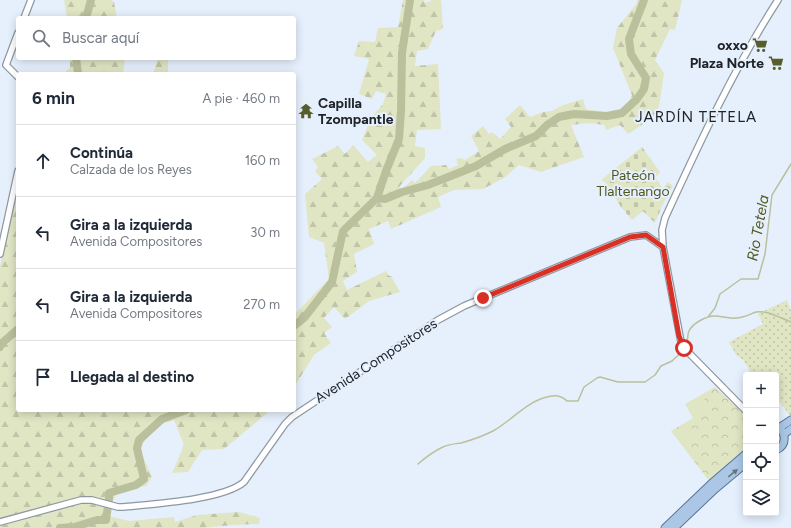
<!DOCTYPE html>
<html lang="es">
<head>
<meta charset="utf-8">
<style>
  :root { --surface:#fff; --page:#f6f6f7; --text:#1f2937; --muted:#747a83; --line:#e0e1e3 }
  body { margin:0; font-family:Figtree,sans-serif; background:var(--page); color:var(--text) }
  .controls { position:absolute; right:12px; bottom:12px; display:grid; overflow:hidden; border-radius:4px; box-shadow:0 2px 10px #0003 }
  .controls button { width:36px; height:36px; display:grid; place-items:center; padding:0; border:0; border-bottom:1px solid var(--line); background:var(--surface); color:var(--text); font:20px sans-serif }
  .stop { position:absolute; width:12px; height:12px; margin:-9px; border:3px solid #d93025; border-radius:50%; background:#fff }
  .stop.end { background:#d93025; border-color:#fff; box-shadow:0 1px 4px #0008 }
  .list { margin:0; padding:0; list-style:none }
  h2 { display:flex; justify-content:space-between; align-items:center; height:52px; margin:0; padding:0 16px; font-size:17px }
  h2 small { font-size:13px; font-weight:400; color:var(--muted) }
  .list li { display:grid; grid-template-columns:26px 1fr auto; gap:12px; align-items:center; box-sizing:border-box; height:72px; padding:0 16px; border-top:1px solid var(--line) }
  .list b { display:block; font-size:15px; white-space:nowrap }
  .list p { margin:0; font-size:13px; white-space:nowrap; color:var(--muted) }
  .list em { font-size:13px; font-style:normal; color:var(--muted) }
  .icon { flex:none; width:22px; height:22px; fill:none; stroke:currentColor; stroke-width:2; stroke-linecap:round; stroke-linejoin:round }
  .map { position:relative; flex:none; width:791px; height:528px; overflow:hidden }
  .search { position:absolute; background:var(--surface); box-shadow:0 2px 10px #0003; left:16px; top:16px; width:280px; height:44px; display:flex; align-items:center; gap:10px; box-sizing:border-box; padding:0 14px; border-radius:4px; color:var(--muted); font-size:15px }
  .panel { position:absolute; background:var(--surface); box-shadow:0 2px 10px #0003; left:16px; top:72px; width:280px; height:340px; border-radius:4px }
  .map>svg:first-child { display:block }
</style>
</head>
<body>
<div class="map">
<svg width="791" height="528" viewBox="0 0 791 528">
  <defs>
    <pattern id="grass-dots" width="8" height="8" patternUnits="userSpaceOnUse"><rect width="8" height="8" fill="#e0e5c4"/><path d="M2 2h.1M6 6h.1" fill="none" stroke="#c0c4a8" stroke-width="1.8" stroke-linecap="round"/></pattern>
    <pattern id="forest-firs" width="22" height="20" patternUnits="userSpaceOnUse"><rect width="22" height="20" fill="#e0e5c4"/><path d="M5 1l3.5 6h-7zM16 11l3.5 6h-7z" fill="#c0c4a8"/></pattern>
    <pattern id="cemetery-stones" width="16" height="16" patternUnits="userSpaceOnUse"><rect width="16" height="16" fill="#e0e5c4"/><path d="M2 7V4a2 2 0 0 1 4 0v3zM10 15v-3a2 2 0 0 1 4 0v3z" fill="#c0c4a8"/></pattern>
    <pattern id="park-crowns" width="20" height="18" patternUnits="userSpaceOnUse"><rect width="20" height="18" fill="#e0e5c4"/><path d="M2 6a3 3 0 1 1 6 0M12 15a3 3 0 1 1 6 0" fill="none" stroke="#c0c4a8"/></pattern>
  </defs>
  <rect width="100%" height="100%" fill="#e6f0fd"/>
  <path fill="url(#grass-dots)" d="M787 300 791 311V417L776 397V375H750L749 369 743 360 736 355 729 342 763 324 758 314Z"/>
  <path fill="url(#forest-firs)" d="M64 0H111L114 2 117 18H67Z
    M403 0H424L425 3 432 0H441L443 29 436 31 428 49 417 51 415 66 438 64 441 129 417 130 415 146 425 148V158L399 187 401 190 412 180 415 183 431 166 446 165 449 169 458 165 456 159 461 158 465 160 479 151 471 136 483 126 489 134 492 132 500 139 511 127 505 119 520 105 530 117 543 112 552 111 563 105 583 99 586 109C605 112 625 118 632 95L613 48 617 28 637 3V0H682L675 30 670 29 655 60 664 73 659 107 651 119 628 134 620 125 606 130 605 125 589 123 571 125 584 157 541 172 519 165 504 178 483 189 454 190 438 197 441 207 391 229 388 221 369 229 374 244 354 254 357 272 343 281 347 290 386 271 389 276H391L400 292 369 301 345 319 334 307 324 318 332 327 324 333 331 343 314 355 294 387V315L329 279 324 243 309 237 305 194 322 179 315 171 318 167 312 159 338 146 345 154 353 145 368 162 377 155 362 140 371 118 383 104 386 94 376 91 372 99 359 94 369 59 354 56 359 41 375 42 378 28 398 27Z
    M70 58H125L123 74H64L70 67Z
    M158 58H168V74H153Z
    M14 201 18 202V410H271L224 449 202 450 188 472 172 473 184 445 174 420 152 427 140 450 152 477 146 486 119 490 105 515 129 521 174 517 175 522 197 515 239 512 260 518 259 524 232 525 203 528H0V266Z"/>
  <path fill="url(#cemetery-stones)" d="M642 147 660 172 655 178 663 188 668 182 673 186 663 204 655 223 643 211 632 220 621 207 605 182 601 180Z"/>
  <path fill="url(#park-crowns)" d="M715 387 746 416V450L709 481 671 431 693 418 685 404Z"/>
  <path fill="#e0e5c4" d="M703 396 709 406 692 415 687 405Z
    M696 426 701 434 684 444 679 436Z"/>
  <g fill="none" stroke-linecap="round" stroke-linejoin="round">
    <path stroke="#bac09c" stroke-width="1.5" d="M708 317 715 308 720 294 741 279H758L765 254 772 195 791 164
      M687 346C688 342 687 335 689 331 693 323 706 316 715 316 722 316 728 319 736 318 744 318 750 314 756 312 768 310 780 318 791 322
      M418 464C426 457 434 451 443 447 449 444 455 444 461 443 472 440 483 436 493 431 511 421 526 402 547 397 555 395 561 395 567 401H578L584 387 597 378 600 377 618 382H645L655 375 661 366 672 361 685 349"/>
    <path stroke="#bac09c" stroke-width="8" d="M410 0 402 53 401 111 399 139 386 171 377 198 385 199 402 192 428 185 476 166 505 149 536 136 547 125 559 117 574 114 607 116 622 113 637 99 644 89 646 78 631 54 629 39 644 0
      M86 18 91 0
      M76 58 78 74
      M294 326 304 318 332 282 343 231 377 198
      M0 347 2 343 18 329
      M60 528 74 527 97 520H106L109 499V493L136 485 144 479 137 448 139 440 162 419 186 410"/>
    <g stroke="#8e98a3" stroke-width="8">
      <path id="tertiary" d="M24 18 31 0
        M18 33 6 65 18 77
        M0 254 18 171
        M746 411 689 353 681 342 663 247 662 230 665 218C699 144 734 68 778 0
        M0 522 81 500H92L118 507H123C152 504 223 500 244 482L285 424 292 417 438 320 464 306 483 298 630 237 646 235 663 247"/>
    </g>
    <g stroke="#567598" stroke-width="9">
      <path id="primary" d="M776 426C787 432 787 445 776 450
        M779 428 791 420
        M784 434 791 429
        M665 528 711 484 746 454
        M674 528 715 489 746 463"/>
    </g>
    <use href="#tertiary" stroke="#fff" stroke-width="5.5"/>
    <use href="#primary" stroke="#abc7e5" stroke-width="7"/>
  </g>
  <defs><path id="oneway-solid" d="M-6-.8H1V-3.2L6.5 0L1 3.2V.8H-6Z"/></defs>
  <use fill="#667687" href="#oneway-solid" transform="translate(733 473) rotate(-39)"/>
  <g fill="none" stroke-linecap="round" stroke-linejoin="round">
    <path stroke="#d93025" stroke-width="5" d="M483 298 630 237 646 235 663 247 679 336 684 348"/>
  </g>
  <defs>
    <g id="supermarket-bare" transform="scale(1.2)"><path d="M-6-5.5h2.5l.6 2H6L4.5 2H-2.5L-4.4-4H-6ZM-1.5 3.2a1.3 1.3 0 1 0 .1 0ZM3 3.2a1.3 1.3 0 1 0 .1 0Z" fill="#575d2b" stroke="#e6f0fd" stroke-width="2.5" paint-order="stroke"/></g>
    <g id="temple-bare" transform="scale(1.2)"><path d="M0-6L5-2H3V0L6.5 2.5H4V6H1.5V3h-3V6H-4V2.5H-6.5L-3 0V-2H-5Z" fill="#575d2b" stroke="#e6f0fd" stroke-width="2.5" paint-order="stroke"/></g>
  </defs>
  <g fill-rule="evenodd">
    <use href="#supermarket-bare" x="760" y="45"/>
    <use href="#supermarket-bare" x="776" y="63"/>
    <use href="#temple-bare" x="306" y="111"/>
  </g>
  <g text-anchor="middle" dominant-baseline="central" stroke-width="4" stroke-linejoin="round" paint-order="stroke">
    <g font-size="14" font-weight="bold" fill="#202429" stroke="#e6f0fd" text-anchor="end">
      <text x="748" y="45">oxxo</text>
      <text x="764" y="63">Plaza Norte</text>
      <text x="318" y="103" text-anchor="start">Capilla<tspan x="318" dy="16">Tzompantle</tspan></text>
    </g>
    <g font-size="14" fill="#51571f" stroke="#e6f0fd">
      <text x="633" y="175">Pateón<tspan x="633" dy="16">Tlaltenango</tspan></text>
    </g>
    <g font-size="14" fill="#202429" stroke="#e6f0fd">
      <text transform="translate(376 361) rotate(-33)">Avenida Compositores</text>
    </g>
    <g font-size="15" letter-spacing="1" fill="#202429" stroke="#e6f0fd">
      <text x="696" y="117">JARDÍN TETELA</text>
    </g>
    <g font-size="15" font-style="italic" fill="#535921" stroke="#e6f0fd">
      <text transform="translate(758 228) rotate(-80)">Rio Tetela</text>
    </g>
  </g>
</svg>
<div class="controls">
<button>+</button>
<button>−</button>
<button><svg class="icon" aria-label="locate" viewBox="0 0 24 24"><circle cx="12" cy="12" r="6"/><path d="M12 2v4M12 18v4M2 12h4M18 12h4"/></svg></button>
<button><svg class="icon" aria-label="layers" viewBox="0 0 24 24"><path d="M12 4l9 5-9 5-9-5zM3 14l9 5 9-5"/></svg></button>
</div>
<div class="stop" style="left:684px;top:348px"></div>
<div class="stop end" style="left:483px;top:298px"></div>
<div class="search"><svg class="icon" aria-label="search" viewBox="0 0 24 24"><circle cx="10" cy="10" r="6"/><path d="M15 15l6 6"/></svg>Buscar aquí</div>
<section class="panel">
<h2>6 min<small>A pie · 460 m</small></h2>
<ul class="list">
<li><svg class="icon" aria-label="ahead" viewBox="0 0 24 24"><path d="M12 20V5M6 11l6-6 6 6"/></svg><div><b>Continúa</b><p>Calzada de los Reyes</p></div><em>160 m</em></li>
<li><svg class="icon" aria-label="left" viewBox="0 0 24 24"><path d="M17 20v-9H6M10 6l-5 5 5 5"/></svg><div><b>Gira a la izquierda</b><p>Avenida Compositores</p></div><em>30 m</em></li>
<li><svg class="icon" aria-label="left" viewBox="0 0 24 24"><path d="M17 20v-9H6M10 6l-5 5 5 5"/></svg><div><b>Gira a la izquierda</b><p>Avenida Compositores</p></div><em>270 m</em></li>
<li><svg class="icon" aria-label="arrive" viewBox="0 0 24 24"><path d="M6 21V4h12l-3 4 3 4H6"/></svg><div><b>Llegada al destino</b></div></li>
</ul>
</section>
</div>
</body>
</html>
